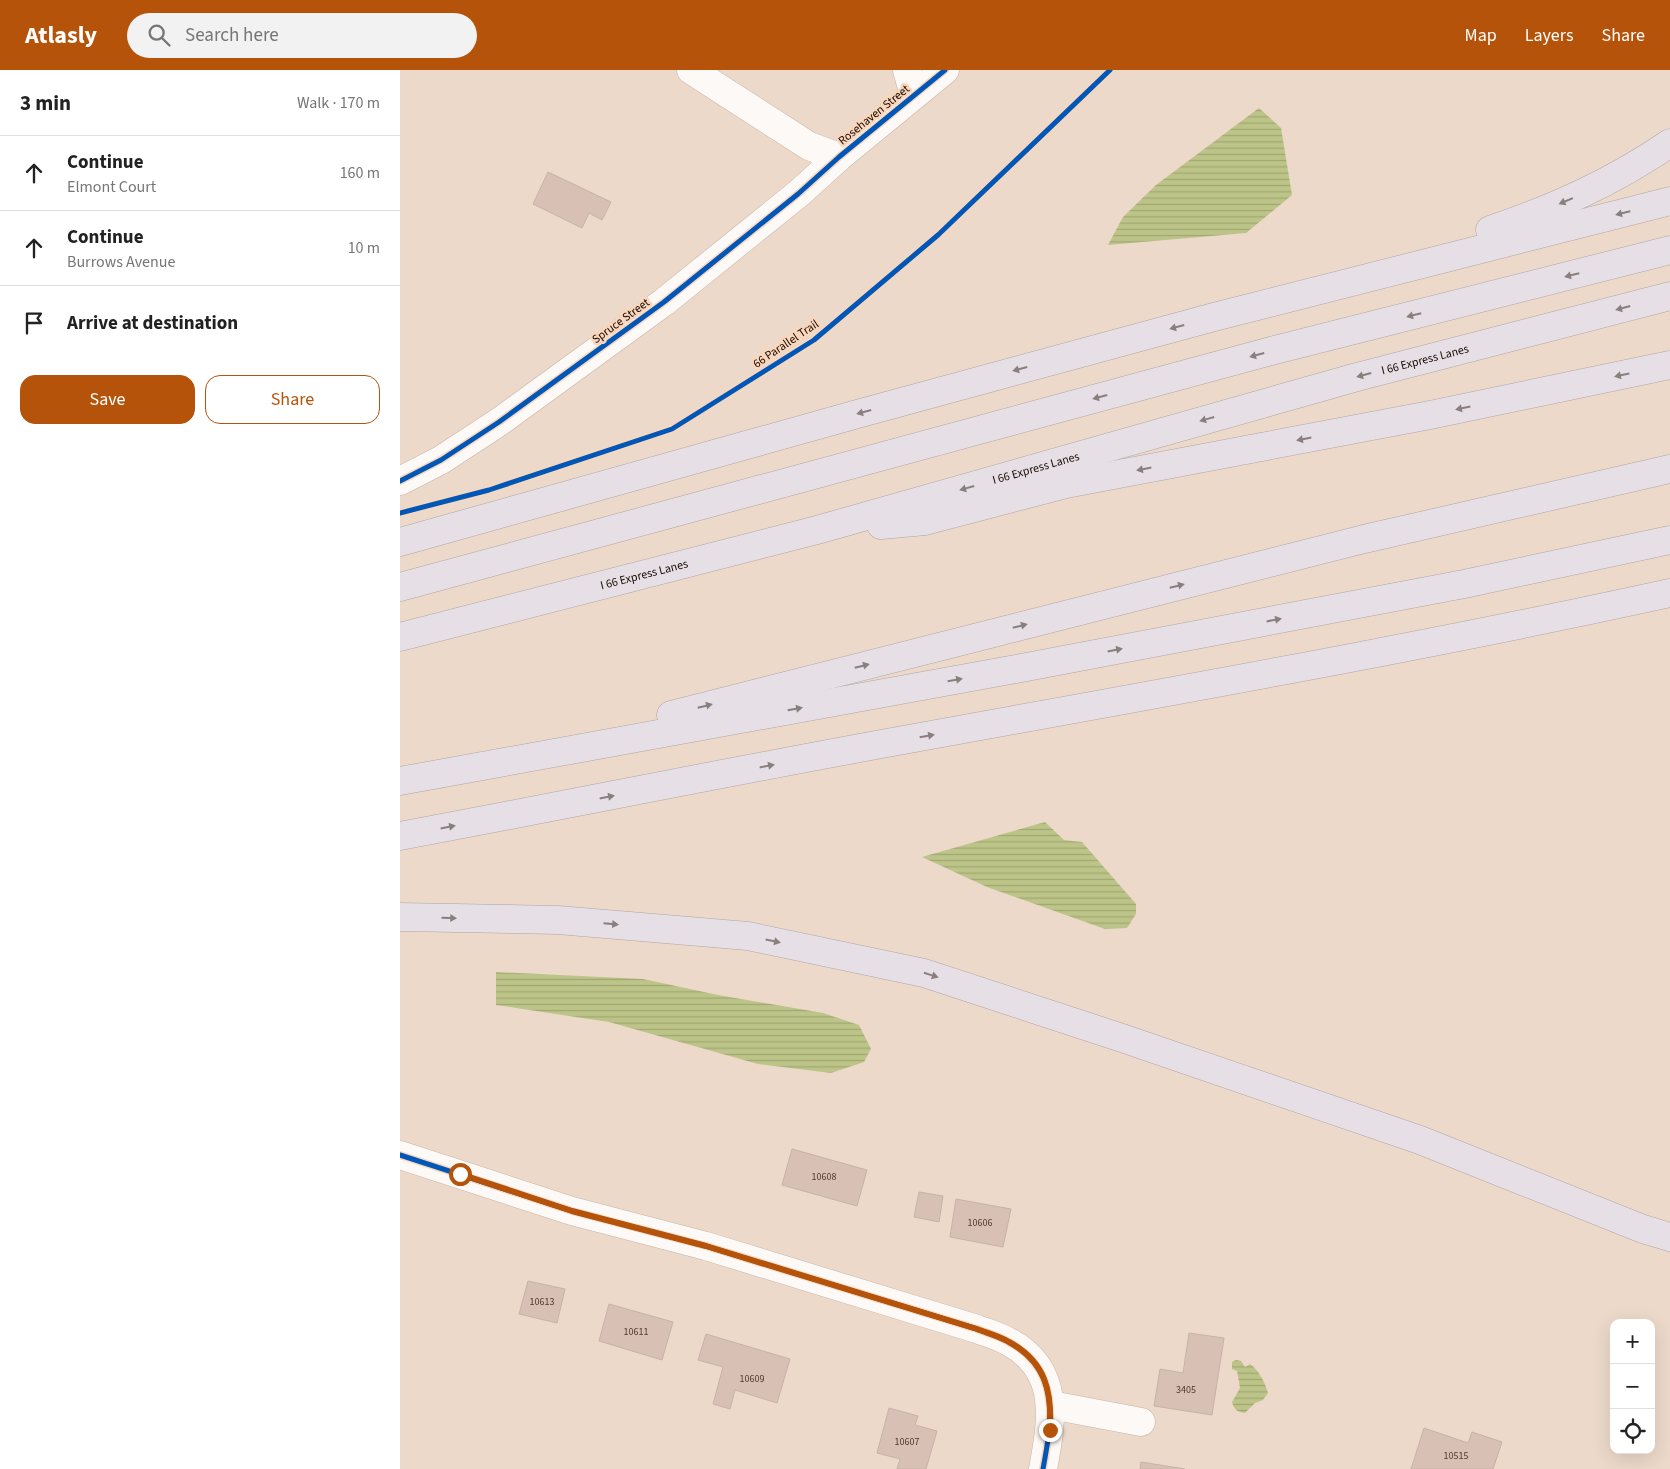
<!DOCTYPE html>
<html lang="en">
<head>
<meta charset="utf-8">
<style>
  :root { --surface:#fff; --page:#f2f2f2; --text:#222; --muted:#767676; --line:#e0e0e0; --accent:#b45309 }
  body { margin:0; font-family:"Source Sans 3",sans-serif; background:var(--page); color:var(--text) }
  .controls { position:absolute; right:15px; bottom:15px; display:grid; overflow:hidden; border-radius:10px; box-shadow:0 5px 20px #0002 }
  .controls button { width:45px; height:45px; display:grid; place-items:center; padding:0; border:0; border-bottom:1px solid var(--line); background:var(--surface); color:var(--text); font:25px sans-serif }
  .stop { position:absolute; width:15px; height:15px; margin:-11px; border:4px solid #b45309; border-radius:50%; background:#fff }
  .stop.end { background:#b45309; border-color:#fff; box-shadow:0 1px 5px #0008 }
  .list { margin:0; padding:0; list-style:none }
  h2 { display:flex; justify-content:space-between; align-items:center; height:65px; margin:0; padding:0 20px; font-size:21px }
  h2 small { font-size:16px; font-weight:400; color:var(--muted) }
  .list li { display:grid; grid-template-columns:32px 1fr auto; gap:15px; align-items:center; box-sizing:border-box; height:75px; padding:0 20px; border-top:1px solid var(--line) }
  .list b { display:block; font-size:19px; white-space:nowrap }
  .list p { margin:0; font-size:16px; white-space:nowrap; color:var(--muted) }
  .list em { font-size:16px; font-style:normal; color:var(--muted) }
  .actions { display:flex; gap:10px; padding:15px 20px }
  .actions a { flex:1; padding:11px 0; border:1px solid var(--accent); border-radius:15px; text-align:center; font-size:18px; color:var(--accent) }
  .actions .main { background:var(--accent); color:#fff }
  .icon { flex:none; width:28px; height:28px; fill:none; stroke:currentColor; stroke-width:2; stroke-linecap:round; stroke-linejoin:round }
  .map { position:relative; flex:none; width:1270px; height:1399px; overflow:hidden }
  header { display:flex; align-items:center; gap:30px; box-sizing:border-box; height:70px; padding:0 25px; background:var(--accent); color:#fff }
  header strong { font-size:24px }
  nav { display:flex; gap:28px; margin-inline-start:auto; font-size:18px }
  .search { width:350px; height:45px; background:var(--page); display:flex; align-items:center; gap:12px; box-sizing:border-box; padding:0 18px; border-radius:28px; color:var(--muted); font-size:19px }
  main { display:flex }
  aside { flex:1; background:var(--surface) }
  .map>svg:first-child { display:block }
</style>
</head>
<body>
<header>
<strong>Atlasly</strong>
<div class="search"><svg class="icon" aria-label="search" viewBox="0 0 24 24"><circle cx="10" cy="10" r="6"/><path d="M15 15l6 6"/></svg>Search here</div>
<nav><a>Map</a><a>Layers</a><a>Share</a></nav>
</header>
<main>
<aside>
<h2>3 min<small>Walk · 170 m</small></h2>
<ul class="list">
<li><svg class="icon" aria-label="ahead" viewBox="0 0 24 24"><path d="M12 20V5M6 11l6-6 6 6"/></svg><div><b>Continue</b><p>Elmont Court</p></div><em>160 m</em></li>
<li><svg class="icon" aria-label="ahead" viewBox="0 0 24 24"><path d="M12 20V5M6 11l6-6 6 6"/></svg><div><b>Continue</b><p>Burrows Avenue</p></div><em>10 m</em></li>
<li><svg class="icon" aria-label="arrive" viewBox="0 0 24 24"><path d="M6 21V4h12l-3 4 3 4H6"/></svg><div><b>Arrive at destination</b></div></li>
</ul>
<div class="actions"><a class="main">Save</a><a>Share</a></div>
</aside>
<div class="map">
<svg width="1270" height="1399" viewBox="0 0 1270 1399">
  <defs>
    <pattern id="water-rules" width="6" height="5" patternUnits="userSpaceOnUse" patternTransform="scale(1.25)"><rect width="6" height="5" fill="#bcc488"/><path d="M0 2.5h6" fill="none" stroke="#a1a774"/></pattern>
  </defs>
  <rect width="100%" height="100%" fill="#ecd9ca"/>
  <path fill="url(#water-rules)" d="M859 38 881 58 892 125 846 163 708 175 723 147 756 115Z
    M645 752 664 770 682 772 736 834V844L727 858 705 859 587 817 522 787Z
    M96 902 243 909 318 925 423 943 459 955 471 979 464 992 431 1003 358 994 209 952 96 935Z
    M836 1290 841 1291 845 1297 850 1294C859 1300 865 1313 868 1323L863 1330 855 1333 845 1343C838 1342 834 1340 832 1332L840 1318 837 1301 832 1299V1292Z"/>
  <path fill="#d9c0b4" stroke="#c7b2a8" d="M148 102 211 132 202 150 189 143 182 158 133 134Z
    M392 1079 467 1100 457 1136 382 1115Z
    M519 1122 543 1126 539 1152 514 1147Z
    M556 1129 611 1139 603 1177 550 1167Z
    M128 1211 165 1219 157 1253 119 1244Z
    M209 1234 273 1252 262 1290 199 1271Z
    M789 1263 824 1268 812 1345 754 1336 760 1299 783 1303Z
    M306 1264 390 1289 377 1333 335 1320 330 1339 313 1334 323 1297 298 1290Z
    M489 1338 518 1346 515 1355 537 1361 526 1399H497L500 1389 477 1383Z
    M1024 1358 1068 1373 1072 1362 1102 1372 1093 1399H1011Z
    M741 1392 785 1399H740Z"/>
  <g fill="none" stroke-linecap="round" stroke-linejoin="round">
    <g stroke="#c7b5a6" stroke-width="29">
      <path id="minor" d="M291 0 409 76 439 87
        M507 0 514 25
        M0 411 41 390 99 352 264 232 398 124 439 87 545 0
        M0 1085 172 1141 306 1176 577 1259C587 1263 599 1266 609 1272 661 1300 652 1351 643 1399
        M651 1335 741 1352"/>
    </g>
    <g stroke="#b0a4a5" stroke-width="29">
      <g id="motorway">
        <path d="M1090 160C1155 138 1213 112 1270 73"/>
        <path d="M481 455 525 451 666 414 1030 345 1270 295"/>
        <path d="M0 472 461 343 814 247 1270 131"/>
        <path d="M0 517 871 281 1270 180"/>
        <path id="s1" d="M0 567 417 460 957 307 1270 226"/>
        <path d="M271 645 964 469 1270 399"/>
        <path d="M0 711 616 599 1064 514 1270 470"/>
        <path d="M0 766C166 735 332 701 498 671 756 624 1014 579 1270 523"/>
        <path d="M0 847 158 850 348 866 524 903 722 968 1020 1070 1243 1159 1270 1167"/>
      </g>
    </g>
    <use href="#minor" stroke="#fcf9f7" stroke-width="28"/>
    <use href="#motorway" stroke="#e6e0e6" stroke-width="28"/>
    <g stroke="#f9d7bd" stroke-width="8">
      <path id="cycleway" d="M0 411 41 390 99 352 264 232 398 124 439 87 545 0
        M0 443 89 420 272 359 414 270 538 165 710 0
        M0 1085 172 1141 306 1176 577 1259C587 1263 599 1266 609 1272 661 1300 652 1351 643 1399"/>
    </g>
    <use href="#cycleway" stroke="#0057b8" stroke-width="5"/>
  </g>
  <defs><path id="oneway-solid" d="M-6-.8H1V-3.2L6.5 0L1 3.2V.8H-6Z" transform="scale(1.25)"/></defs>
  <g fill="#8a7f7e">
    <use href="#oneway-solid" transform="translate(1166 131) rotate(157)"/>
    <use href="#oneway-solid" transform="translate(1223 143) rotate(166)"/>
    <use href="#oneway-solid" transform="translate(1172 205) rotate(166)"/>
    <use href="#oneway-solid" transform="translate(1223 238) rotate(165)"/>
    <use href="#oneway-solid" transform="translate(1014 245) rotate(166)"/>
    <use href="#oneway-solid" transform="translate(777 257) rotate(165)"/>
    <use href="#oneway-solid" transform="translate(857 285) rotate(165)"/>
    <use href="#oneway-solid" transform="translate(620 299) rotate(165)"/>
    <use href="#oneway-solid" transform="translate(964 305) rotate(165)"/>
    <use href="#oneway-solid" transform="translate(1222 305) rotate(168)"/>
    <use href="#oneway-solid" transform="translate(700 327) rotate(165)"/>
    <use href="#oneway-solid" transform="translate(1063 338) rotate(168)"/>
    <use href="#oneway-solid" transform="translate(464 342) rotate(165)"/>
    <use href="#oneway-solid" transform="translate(807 349) rotate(164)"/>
    <use href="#oneway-solid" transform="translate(904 369) rotate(169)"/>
    <use href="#oneway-solid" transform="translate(744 399) rotate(169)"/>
    <use href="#oneway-solid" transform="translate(567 418) rotate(164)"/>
    <use href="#oneway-solid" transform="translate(777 516) rotate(-14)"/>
    <use href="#oneway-solid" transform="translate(874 550) rotate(-11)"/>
    <use href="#oneway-solid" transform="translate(620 556) rotate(-14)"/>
    <use href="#oneway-solid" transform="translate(715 580) rotate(-11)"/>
    <use href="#oneway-solid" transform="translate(462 596) rotate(-14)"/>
    <use href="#oneway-solid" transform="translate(555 610) rotate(-10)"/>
    <use href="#oneway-solid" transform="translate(305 636) rotate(-14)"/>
    <use href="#oneway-solid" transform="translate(395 639) rotate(-10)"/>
    <use href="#oneway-solid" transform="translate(527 666) rotate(-10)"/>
    <use href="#oneway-solid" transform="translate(367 696) rotate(-11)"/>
    <use href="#oneway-solid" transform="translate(207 727) rotate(-11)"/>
    <use href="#oneway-solid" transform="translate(48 757) rotate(-11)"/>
    <use href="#oneway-solid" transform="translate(49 848) rotate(1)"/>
    <use href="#oneway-solid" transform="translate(211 854) rotate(5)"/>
    <use href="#oneway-solid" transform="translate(373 871) rotate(12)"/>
    <use href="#oneway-solid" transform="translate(531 905) rotate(18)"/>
  </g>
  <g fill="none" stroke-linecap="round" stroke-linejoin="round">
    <path stroke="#b45309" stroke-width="6" d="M60 1104 172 1141 306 1176 577 1259C587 1263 599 1266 609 1272 646 1292 652 1322 650 1360"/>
  </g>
  <g text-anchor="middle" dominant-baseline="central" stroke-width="5" stroke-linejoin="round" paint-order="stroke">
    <g font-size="10" fill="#4c382f">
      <text x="424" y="1107">10608</text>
      <text x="580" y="1153">10606</text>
      <text x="142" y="1232">10613</text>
      <text x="236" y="1262">10611</text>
      <text x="352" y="1309">10609</text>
      <text x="786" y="1320">3405</text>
      <text x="507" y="1372">10607</text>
      <text x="1056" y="1386">10515</text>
    </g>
    <g font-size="12" fill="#1a0800" stroke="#f9d7bd">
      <text transform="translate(474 45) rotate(-39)">Rosehaven Street</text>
      <text transform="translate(221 251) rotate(-36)">Spruce Street</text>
      <text transform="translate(386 274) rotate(-34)">66 Parallel Trail</text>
      <text stroke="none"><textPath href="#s1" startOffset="1062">I 66 Express Lanes</textPath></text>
      <text stroke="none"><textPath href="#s1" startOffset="658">I 66 Express Lanes</textPath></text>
      <text stroke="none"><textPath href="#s1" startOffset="252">I 66 Express Lanes</textPath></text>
    </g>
  </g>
</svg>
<div class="controls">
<button>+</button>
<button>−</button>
<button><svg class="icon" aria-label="locate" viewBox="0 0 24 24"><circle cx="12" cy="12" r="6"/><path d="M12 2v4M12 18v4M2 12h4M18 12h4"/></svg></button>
</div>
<div class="stop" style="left:60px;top:1104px"></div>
<div class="stop end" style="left:650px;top:1360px"></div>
</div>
</main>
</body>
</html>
